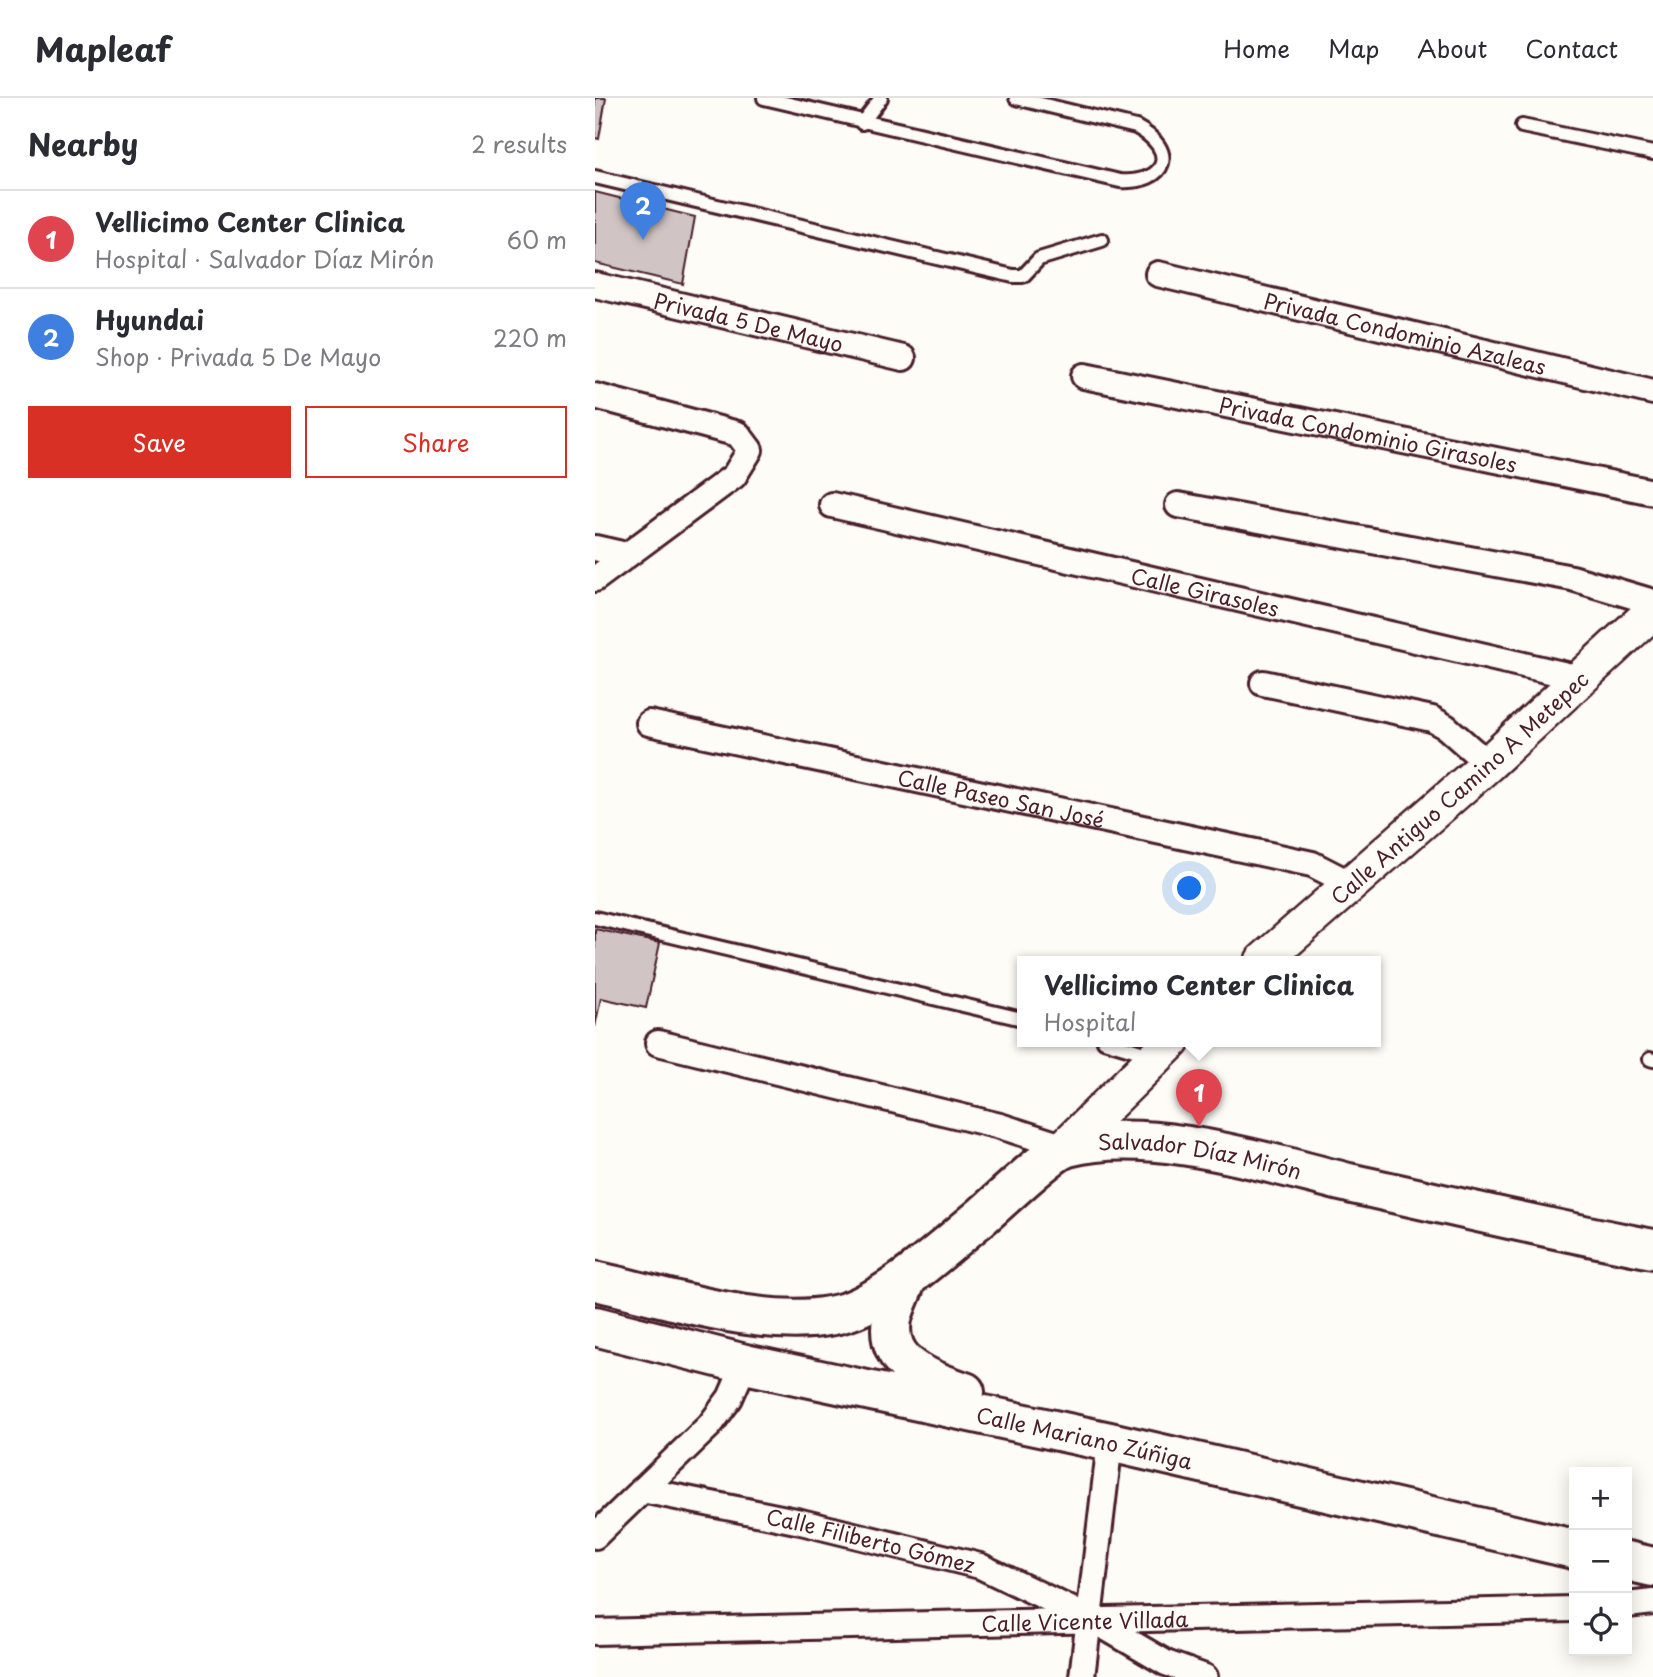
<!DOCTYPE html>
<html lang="en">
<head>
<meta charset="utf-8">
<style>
  :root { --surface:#fff; --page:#f2f2f3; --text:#2b2b33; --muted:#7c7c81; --line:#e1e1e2; --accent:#d93025 }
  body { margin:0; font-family:"Playpen Sans",sans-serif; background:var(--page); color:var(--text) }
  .controls { position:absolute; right:21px; bottom:21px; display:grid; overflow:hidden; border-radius:0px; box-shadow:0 4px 18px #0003 }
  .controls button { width:63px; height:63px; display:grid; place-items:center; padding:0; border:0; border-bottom:2px solid var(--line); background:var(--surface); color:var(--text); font:35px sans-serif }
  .you { position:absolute; left:595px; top:791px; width:24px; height:24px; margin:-18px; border:5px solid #fff; border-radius:50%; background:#1a73e8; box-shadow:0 0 0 10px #1a73e833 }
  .badge { display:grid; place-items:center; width:46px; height:46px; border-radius:50%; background:var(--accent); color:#fff; font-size:23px; font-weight:700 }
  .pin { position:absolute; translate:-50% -58px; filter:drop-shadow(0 2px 4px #0008) }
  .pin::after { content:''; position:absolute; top:37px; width:24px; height:21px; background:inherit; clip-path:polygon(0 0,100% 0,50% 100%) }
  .popup { position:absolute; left:422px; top:858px; width:364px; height:91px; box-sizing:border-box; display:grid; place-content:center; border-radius:0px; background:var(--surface); filter:drop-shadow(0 2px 5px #0005); font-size:23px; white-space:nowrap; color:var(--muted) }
  .popup b { font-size:26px; color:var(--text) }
  .popup::after { content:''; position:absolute; left:50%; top:100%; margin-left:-14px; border:14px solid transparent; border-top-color:var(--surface) }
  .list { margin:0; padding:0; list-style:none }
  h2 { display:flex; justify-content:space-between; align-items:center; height:91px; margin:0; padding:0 28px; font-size:30px }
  h2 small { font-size:23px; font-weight:400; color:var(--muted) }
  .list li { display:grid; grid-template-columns:46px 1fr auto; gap:21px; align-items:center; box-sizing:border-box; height:98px; padding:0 28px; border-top:2px solid var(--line) }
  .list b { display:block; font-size:26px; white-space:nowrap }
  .list p { margin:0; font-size:23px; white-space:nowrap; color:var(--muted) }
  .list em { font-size:23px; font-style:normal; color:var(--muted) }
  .actions { display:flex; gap:14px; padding:21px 28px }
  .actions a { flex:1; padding:16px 0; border:2px solid var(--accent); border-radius:0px; text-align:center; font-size:24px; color:var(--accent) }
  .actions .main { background:var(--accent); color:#fff }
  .icon { flex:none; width:38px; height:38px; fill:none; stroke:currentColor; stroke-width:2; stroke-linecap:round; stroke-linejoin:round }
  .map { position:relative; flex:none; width:1058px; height:1579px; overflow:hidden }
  header { display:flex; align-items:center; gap:42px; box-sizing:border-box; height:98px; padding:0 35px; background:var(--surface); border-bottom:2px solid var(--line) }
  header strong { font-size:33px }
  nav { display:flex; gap:38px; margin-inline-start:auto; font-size:24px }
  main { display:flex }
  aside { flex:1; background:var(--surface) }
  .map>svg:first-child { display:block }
</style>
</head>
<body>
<header>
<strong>Mapleaf</strong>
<nav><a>Home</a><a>Map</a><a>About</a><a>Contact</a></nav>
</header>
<main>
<aside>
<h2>Nearby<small>2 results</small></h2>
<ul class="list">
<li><span class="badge" style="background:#e0444e">1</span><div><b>Vellicimo Center Clinica</b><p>Hospital · Salvador Díaz Mirón</p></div><em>60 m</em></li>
<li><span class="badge" style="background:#3f7fe0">2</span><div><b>Hyundai</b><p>Shop · Privada 5 De Mayo</p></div><em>220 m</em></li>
</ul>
<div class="actions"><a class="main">Save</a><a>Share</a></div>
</aside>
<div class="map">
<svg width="1058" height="1579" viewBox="0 0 1058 1579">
  <rect width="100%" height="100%" fill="#fdfcf7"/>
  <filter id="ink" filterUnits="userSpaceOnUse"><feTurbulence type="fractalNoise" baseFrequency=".0143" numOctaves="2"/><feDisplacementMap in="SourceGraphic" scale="14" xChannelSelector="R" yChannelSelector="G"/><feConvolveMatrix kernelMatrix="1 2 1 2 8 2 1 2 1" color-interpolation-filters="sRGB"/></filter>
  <g filter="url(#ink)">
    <path fill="#d0c5c4" stroke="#4a1f2b" stroke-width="2" d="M0 0H11L4 41 0 40Z
      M0 94 100 119 88 186 0 165Z
      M0 831 65 845 51 910 6 900 0 929Z"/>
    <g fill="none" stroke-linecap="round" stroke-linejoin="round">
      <g stroke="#4a1f2b" stroke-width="18">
        <path id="lane" d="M169 0 525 83C572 86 584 52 541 29L421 0
          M267 25 286 0
          M927 28 1058 55
          M0 79 418 178H428L444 161 507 142
          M0 820 427 921
          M509 943 556 957
          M1055 961 1058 962"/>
      </g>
      <g stroke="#4a1f2b" stroke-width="30">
        <g id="street">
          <path id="s1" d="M563 176 1058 294"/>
          <path id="s2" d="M0 187 308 260"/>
          <path id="s3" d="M489 278 1058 394"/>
          <path d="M0 298 143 336 155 352 139 378 0 481"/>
          <path id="s4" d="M237 407 985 580"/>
          <path d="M583 407 977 480 1058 504"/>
          <path d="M0 450 31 457"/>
          <path d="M668 585 837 621 851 629 893 666"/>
          <path id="s5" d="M54 625 717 766 756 786"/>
          <path d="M63 945 405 1028 470 1049"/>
          <path id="s6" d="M47 1392 206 1424 385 1468 496 1521 571 1565 610 1579"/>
          <path d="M0 1438 115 1327 135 1300 150 1266"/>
          <path d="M1032 1507 1058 1504"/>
          <path id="s7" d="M0 1534 979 1511"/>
          <path d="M487 1579 515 1344"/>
        </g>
      </g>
      <g stroke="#4a1f2b" stroke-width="40">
        <g id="secondary">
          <path id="s8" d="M668 863 893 666 1058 513"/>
          <path d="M470 1049 577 943"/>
        </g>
      </g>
      <g stroke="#4a1f2b" stroke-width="44">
        <g id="primary">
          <path d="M312 1180C308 1193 300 1207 297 1221 289 1267 335 1282 370 1294"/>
          <path id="s9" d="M0 1183C75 1199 196 1242 266 1208 311 1186 347 1151 385 1120 402 1106 456 1053 473 1049 556 1027 675 1066 758 1086 858 1108 958 1132 1058 1151"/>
          <path id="s10" d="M0 1228 150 1266 515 1344 979 1451"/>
          <path d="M1032 1463 1058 1469"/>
        </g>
      </g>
      <use href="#lane" stroke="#fdfcf7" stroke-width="12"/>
      <use href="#street" stroke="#fdfcf7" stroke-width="24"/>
      <use href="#secondary" stroke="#fdfcf7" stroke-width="35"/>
      <use href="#primary" stroke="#fdfcf7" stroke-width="38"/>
    </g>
  </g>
  <g text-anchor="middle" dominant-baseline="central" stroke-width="7" stroke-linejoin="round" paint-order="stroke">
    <g font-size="21" fill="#4a1f2b" stroke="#fdfcf7">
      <text stroke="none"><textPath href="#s2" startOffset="158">Privada 5 De Mayo</textPath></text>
      <text stroke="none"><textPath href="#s1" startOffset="254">Privada Condominio Azaleas</textPath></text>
      <text stroke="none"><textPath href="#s3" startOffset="290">Privada Condominio Girasoles</textPath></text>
      <text stroke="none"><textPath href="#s4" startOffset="383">Calle Girasoles</textPath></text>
      <text stroke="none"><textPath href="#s8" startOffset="262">Calle Antiguo Camino A Metepec</textPath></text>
      <text stroke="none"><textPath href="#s5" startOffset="360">Calle Paseo San José</textPath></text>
      <text stroke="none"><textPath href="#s9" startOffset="667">Salvador Díaz Mirón</textPath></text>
      <text stroke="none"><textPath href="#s10" startOffset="502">Calle Mariano Zúñiga</textPath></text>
      <text stroke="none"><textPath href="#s6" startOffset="234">Calle Filiberto Gómez</textPath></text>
      <text stroke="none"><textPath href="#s7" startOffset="490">Calle Vicente Villada</textPath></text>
    </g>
  </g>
</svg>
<div class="controls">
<button>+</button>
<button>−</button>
<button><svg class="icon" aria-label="locate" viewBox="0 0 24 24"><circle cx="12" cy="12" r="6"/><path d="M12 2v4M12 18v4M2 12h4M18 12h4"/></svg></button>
</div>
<div class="you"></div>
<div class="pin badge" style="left:604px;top:1029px;background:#e0444e">1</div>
<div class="popup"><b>Vellicimo Center Clinica</b>Hospital</div>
<div class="pin badge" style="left:48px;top:142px;background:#3f7fe0">2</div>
</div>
</main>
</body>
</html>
